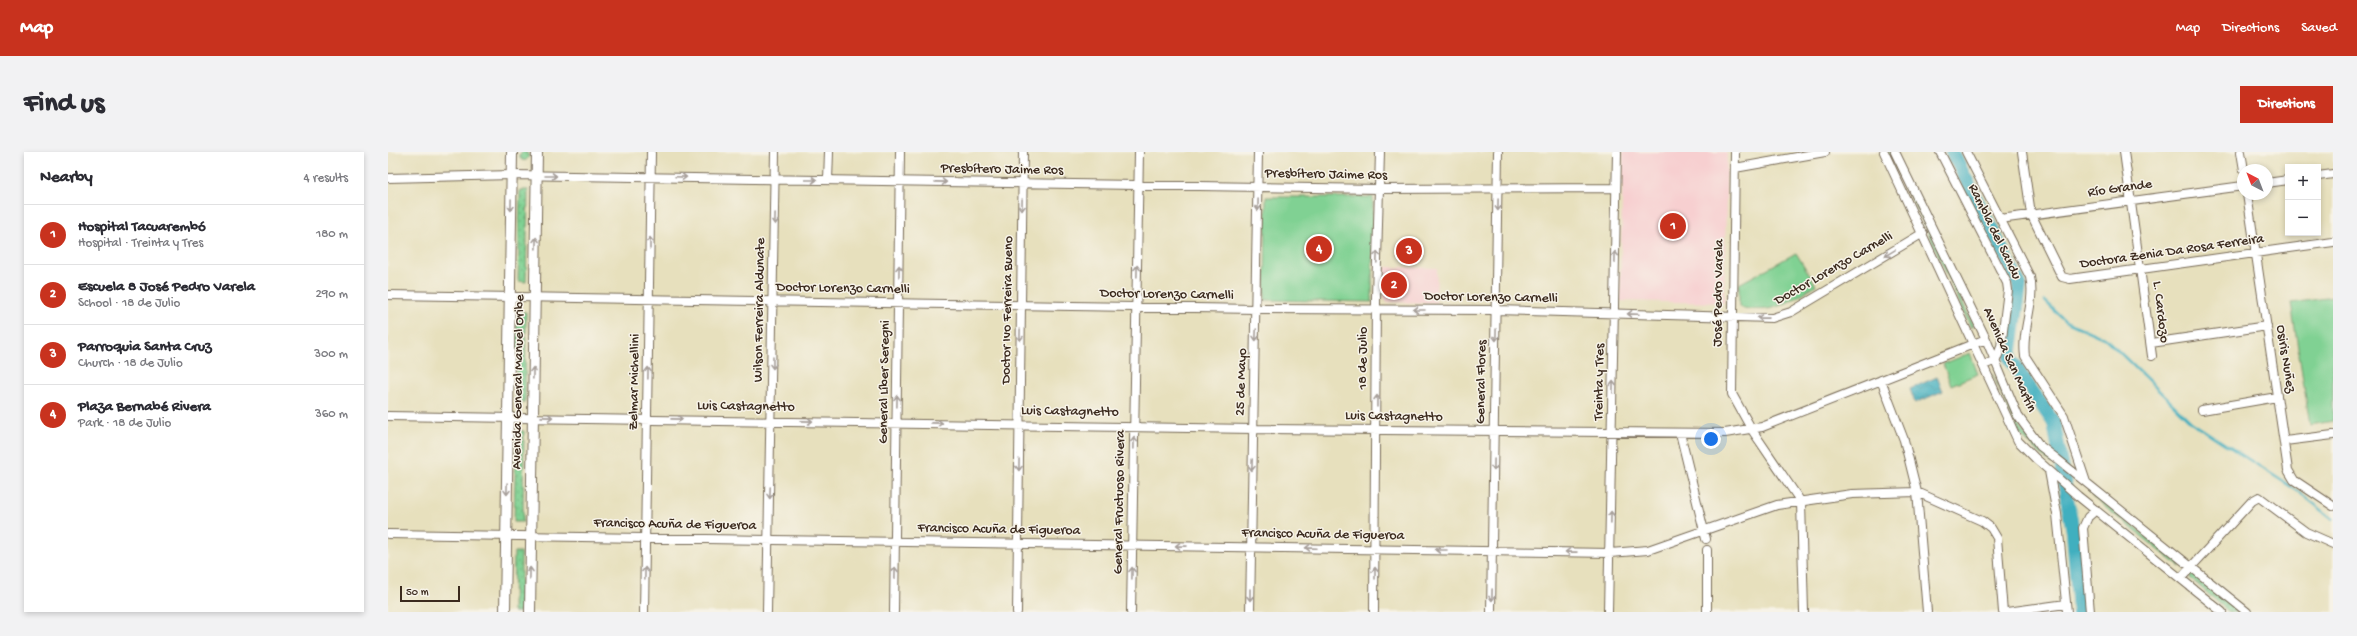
<!DOCTYPE html>
<html lang="en">
<head>
<meta charset="utf-8">
<style>
  :root { --surface:#fff; --page:#f2f2f3; --text:#2b2b33; --muted:#7c7c81; --line:#e1e1e2; --accent:#c8321e }
  body { margin:0; font-family:"Gochi Hand",sans-serif; background:var(--page); color:var(--text) }
  .controls { position:absolute; right:12px; top:12px; display:grid; overflow:hidden; border-radius:0px; box-shadow:0 2px 6px #0003 }
  .controls button { width:36px; height:36px; display:grid; place-items:center; padding:0; border:0; border-bottom:1px solid var(--line); background:var(--surface); color:var(--text); font:20px sans-serif }
  .compass { position:absolute; left:1849px; top:12px; width:36px; height:36px; border-radius:50%; background:var(--surface); box-shadow:0 2px 6px #0003; rotate:318deg }
  .scale { position:absolute; left:12px; bottom:10px; width:60px; box-sizing:border-box; padding-left:4px; border:2px solid #3b2a1e; border-top:0; font-size:11px; line-height:14px; white-space:nowrap; color:#3b2a1e; -webkit-text-stroke:3px #f7f3e8; paint-order:stroke }
  .you { position:absolute; left:1323px; top:287px; width:14px; height:14px; margin:-10px; border:3px solid #fff; border-radius:50%; background:#1a73e8; box-shadow:0 0 0 6px #1a73e833 }
  .badge { display:grid; place-items:center; width:26px; height:26px; border-radius:50%; background:var(--accent); color:#fff; font-size:13px; font-weight:700 }
  .pin { position:absolute; translate:-50% -50%; border:2px solid #fff; box-shadow:0 1px 4px #0006 }
  .list { margin:0; padding:0; list-style:none }
  h2 { display:flex; justify-content:space-between; align-items:center; height:52px; margin:0; padding:0 16px; font-size:17px }
  h2 small { font-size:13px; font-weight:400; color:var(--muted) }
  .list li { display:grid; grid-template-columns:26px 1fr auto; gap:12px; align-items:center; box-sizing:border-box; height:60px; padding:0 16px; border-top:1px solid var(--line) }
  .list b { display:block; font-size:15px; white-space:nowrap }
  .list p { margin:0; font-size:13px; white-space:nowrap; color:var(--muted) }
  .list em { font-size:13px; font-style:normal; color:var(--muted) }
  .map { position:relative; flex:none; width:1945px; height:460px; overflow:hidden; border-radius:0px }
  header { display:flex; align-items:center; gap:24px; box-sizing:border-box; height:56px; padding:0 20px; background:var(--accent); color:#fff }
  header strong { font-size:19px }
  nav { display:flex; gap:22px; margin-inline-start:auto; font-size:14px }
  .intro { display:flex; align-items:center; justify-content:space-between; box-sizing:border-box; height:96px; padding:0 24px }
  h1 { margin:0; font-size:28px }
  .button { padding:10px 18px; border-radius:0px; background:var(--accent); color:#fff; font-size:14px; font-weight:700 }
  main { display:flex; gap:24px; padding:0 24px }
  aside { flex:1; background:var(--surface); border-radius:0px; box-shadow:0 2px 6px #0003 }
  .map>svg:first-child { display:block }
</style>
</head>
<body>
<header>
<strong>Map</strong>
<nav><a>Map</a><a>Directions</a><a>Saved</a></nav>
</header>
<div class="intro"><h1>Find us</h1><a class="button">Directions</a></div>
<main>
<aside>
<h2>Nearby<small>4 results</small></h2>
<ul class="list">
<li><span class="badge">1</span><div><b>Hospital Tacuarembó</b><p>Hospital · Treinta y Tres</p></div><em>180 m</em></li>
<li><span class="badge">2</span><div><b>Escuela 8 José Pedro Varela</b><p>School · 18 de Julio</p></div><em>290 m</em></li>
<li><span class="badge">3</span><div><b>Parroquia Santa Cruz</b><p>Church · 18 de Julio</p></div><em>300 m</em></li>
<li><span class="badge">4</span><div><b>Plaza Bernabé Rivera</b><p>Park · 18 de Julio</p></div><em>360 m</em></li>
</ul>
</aside>
<div class="map">
<svg width="1945" height="460" viewBox="0 0 1945 460">
  <defs>
    <pattern id="grass-dots" width="8" height="8" patternUnits="userSpaceOnUse"><rect width="8" height="8" fill="#80d193"/><path d="M2 2h.1M6 6h.1" fill="none" stroke="#6aaa77" stroke-width="1.8" stroke-linecap="round"/></pattern>
    <pattern id="water-waves" width="16" height="10" patternUnits="userSpaceOnUse"><rect width="16" height="10" fill="#41afbf"/><path d="M0 5q4-4 8 0t8 0" fill="none" stroke="#388f9b"/></pattern>
  </defs>
  <rect width="100%" height="100%" fill="#f7f3e8"/>
  <filter id="ink" filterUnits="userSpaceOnUse"><feTurbulence type="fractalNoise" baseFrequency=".025" numOctaves="2"/><feDisplacementMap in="SourceGraphic" scale="8" xChannelSelector="R" yChannelSelector="G"/><feConvolveMatrix kernelMatrix="1 2 1 2 8 2 1 2 1" color-interpolation-filters="sRGB"/></filter>
  <filter id="wash" filterUnits="userSpaceOnUse"><feTurbulence type="fractalNoise" baseFrequency=".012" numOctaves="4" result="noise"/><feDisplacementMap in="SourceGraphic" scale="16" xChannelSelector="R" yChannelSelector="G"/><feGaussianBlur stdDeviation="0.9" result="paint"/><feColorMatrix in="noise" values="0 0 0 0 0 0 0 0 0 0 0 0 0 0 0 0 0 1.4 0 .05"/><feComposite in="paint" operator="in"/></filter>
  <g filter="url(#wash)">
    <rect width="100%" height="100%" fill="#e7e0bd"/>
    <path fill="#f7cfd0" d="M1235 0H1339L1336 151 1232 149Z
      M997 115 1049 116 1048 151 999 150 996 146Z"/>
    <path fill="url(#grass-dots)" stroke="#5e7e58" d="M131.5 4a4.5 4.5 0 1 1 9 0a4.5 4.5 0 1 1-9 0Z
      M1500 0H1503L1539 71 1585 173 1583 176 1536 72Z
      M132 38H140L138 130 130 129Z
      M129 160H138L137 250H128Z
      M1604 222 1629 272 1640 286 1667 311H1662L1632 283Z
      M128 279H136L135 370H126Z
      M1700 338 1793 412 1792 415 1707 347Z
      M126 400H133V460H125Z
      M1805 421 1852 460H1841L1802 426 1803 422Z"/>
    <path fill="#80d193" stroke="#5e7e58" d="M878 45H985L984 150 877 148Z
      M1408 101 1428 133C1400 151 1385 163 1351 155V132Z
      M1945 145V269L1922 273 1903 151Z
      M1582 201 1590 222 1563 233 1555 212Z"/>
    <path fill="url(#water-waves)" stroke="#3e6c6e" d="M1549 225 1555 239 1527 251 1522 237Z"/>
    <g fill="none" stroke-linecap="round" stroke-linejoin="round">
      <path stroke="#41afbf" stroke-width="2.5" d="M1657 149 1677 169 1718 187 1803 270 1911 340 1945 367"/>
      <path stroke="#41afbf" stroke-width="14" d="M1564 0 1632 133 1622 205 1624 210 1666 271 1685 380 1691 460"/>
    </g>
  </g>
  <g filter="url(#ink)">
    <g fill="none" stroke-linecap="round" stroke-linejoin="round">
      <g stroke="#776a56" stroke-width="10">
        <path id="minor" d="M1347 0 1344 242 1364 278 1413 350 1416 460
          M1496 0 1630 289 1647 306 1690 344 1834 460
          M1507 0 1598 187 1630 264 1652 294 1669 307 1859 460
          M1552 0 1619 131 1620 138 1613 195 1608 208 1596 213
          M1578 0 1642 125C1648 151 1633 178 1637 204L1676 264 1698 330
          M1634 0 1643 62 1674 125 1682 127 1945 90
          M1736 0 1764 204
          M1853 0 1856 18
          M1347 16 1437 0
          M1930 24 1945 22
          M0 26 124 23 992 37 1228 36
          M440 28 441 0
          M1879 31 1900 28
          M1859 42 1900 318 1906 328 1945 354
          M1612 67 1855 34
          M0 143 868 157 1109 158 1384 166 1403 160 1535 81
          M1763 191 1879 174
          M1493 228 1516 288 1529 340 1539 460
          M1814 258 1889 245
          M0 264 865 277 1337 281 1374 275 1598 187
          M1292 281 1318 387
          M1897 289 1945 283
          M1661 319 1669 362 1679 460
          M0 382 1222 401 1260 398 1389 353 1464 342 1529 340 1594 369 1603 376 1609 386 1615 460
          M1793 426 1864 349 1871 345 1918 380 1945 392
          M256 460 263 0
          M379 460 387 0
          M506 460 512 0
          M629 460 635 0
          M743 460 751 0
          M862 460 870 0
          M986 460 988 145 992 0
          M1103 460 1110 0
          M1220 460 1229 0
          M1319 460V398
          M1619 460 1678 452
          M1702 460 1695 376 1700 365 1708 358"/>
      </g>
      <g stroke="#776a56" stroke-width="12">
        <path id="major" d="M117 460 124 0
          M142 460 149 0"/>
      </g>
      <use href="#minor" stroke="#fff" stroke-width="8"/>
      <use href="#major" stroke="#fff" stroke-width="10"/>
    </g>
    <defs><path id="oneway-shaft" d="M-6 0H5M1.5-3L5.5 0L1.5 3" fill="none" stroke-width="1.6" stroke-linecap="round" stroke-linejoin="round"/></defs>
    <g stroke="#a79f9a">
      <use href="#oneway-shaft" transform="translate(163 24)"/>
      <use href="#oneway-shaft" transform="translate(293 25) rotate(2)"/>
      <use href="#oneway-shaft" transform="translate(423 28)"/>
      <use href="#oneway-shaft" transform="translate(553 30) rotate(1)"/>
      <use href="#oneway-shaft" transform="translate(123 53) rotate(91)"/>
      <use href="#oneway-shaft" transform="translate(634 53) rotate(91)"/>
      <use href="#oneway-shaft" transform="translate(870 53) rotate(91)"/>
      <use href="#oneway-shaft" transform="translate(1110 53) rotate(91)"/>
      <use href="#oneway-shaft" transform="translate(387 67) rotate(91)"/>
      <use href="#oneway-shaft" transform="translate(148 91) rotate(-89)"/>
      <use href="#oneway-shaft" transform="translate(262 91) rotate(-90)"/>
      <use href="#oneway-shaft" transform="translate(1502 101) rotate(149)"/>
      <use href="#oneway-shaft" transform="translate(989 105) rotate(-88)"/>
      <use href="#oneway-shaft" transform="translate(1227 105) rotate(-89)"/>
      <use href="#oneway-shaft" transform="translate(511 119) rotate(-89)"/>
      <use href="#oneway-shaft" transform="translate(749 119) rotate(-89)"/>
      <use href="#oneway-shaft" transform="translate(1031 158) rotate(180)"/>
      <use href="#oneway-shaft" transform="translate(1245 162) rotate(-178)"/>
      <use href="#oneway-shaft" transform="translate(1375 166) rotate(-179)"/>
      <use href="#oneway-shaft" transform="translate(632 183) rotate(91)"/>
      <use href="#oneway-shaft" transform="translate(868 183) rotate(92)"/>
      <use href="#oneway-shaft" transform="translate(1108 183) rotate(91)"/>
      <use href="#oneway-shaft" transform="translate(385 211) rotate(90)"/>
      <use href="#oneway-shaft" transform="translate(145 221) rotate(-89)"/>
      <use href="#oneway-shaft" transform="translate(260 221) rotate(-89)"/>
      <use href="#oneway-shaft" transform="translate(1225 235) rotate(-89)"/>
      <use href="#oneway-shaft" transform="translate(509 249) rotate(-89)"/>
      <use href="#oneway-shaft" transform="translate(989 249) rotate(-90)"/>
      <use href="#oneway-shaft" transform="translate(159 265) rotate(1)"/>
      <use href="#oneway-shaft" transform="translate(289 267) rotate(1)"/>
      <use href="#oneway-shaft" transform="translate(419 269) rotate(1)"/>
      <use href="#oneway-shaft" transform="translate(549 271) rotate(1)"/>
      <use href="#oneway-shaft" transform="translate(746 291) rotate(-89)"/>
      <use href="#oneway-shaft" transform="translate(631 313) rotate(91)"/>
      <use href="#oneway-shaft" transform="translate(864 313) rotate(92)"/>
      <use href="#oneway-shaft" transform="translate(1106 313) rotate(91)"/>
      <use href="#oneway-shaft" transform="translate(119 337) rotate(91)"/>
      <use href="#oneway-shaft" transform="translate(382 341) rotate(92)"/>
      <use href="#oneway-shaft" transform="translate(1223 365) rotate(-89)"/>
      <use href="#oneway-shaft" transform="translate(793 394) rotate(-179)"/>
      <use href="#oneway-shaft" transform="translate(923 396) rotate(-178)"/>
      <use href="#oneway-shaft" transform="translate(1053 398) rotate(-180)"/>
      <use href="#oneway-shaft" transform="translate(1183 400) rotate(-179)"/>
      <use href="#oneway-shaft" transform="translate(142 421) rotate(-89)"/>
      <use href="#oneway-shaft" transform="translate(257 421) rotate(-89)"/>
      <use href="#oneway-shaft" transform="translate(507 421) rotate(-89)"/>
      <use href="#oneway-shaft" transform="translate(744 421) rotate(-89)"/>
      <use href="#oneway-shaft" transform="translate(987 421) rotate(-90)"/>
      <use href="#oneway-shaft" transform="translate(862 443) rotate(90)"/>
      <use href="#oneway-shaft" transform="translate(1104 443) rotate(91)"/>
    </g>
  </g>
  <g text-anchor="middle" dominant-baseline="central" stroke-width="3" stroke-linejoin="round" paint-order="stroke">
    <g font-size="14" fill="#3b2a1e" stroke="#f7f3e8">
      <text transform="translate(614 18) rotate(1)">Presbítero Jaime Ros</text>
      <text transform="translate(938 23) rotate(1)">Presbítero Jaime Ros</text>
      <text transform="translate(1732 37) rotate(-8)">Río Grande</text>
      <text transform="translate(1606 80) rotate(64)">Rambla del Sandu</text>
      <text transform="translate(1784 100) rotate(-8)">Doctora Zenia Da Rosa Ferreira</text>
      <text transform="translate(1446 117) rotate(-30)">Doctor Lorenzo Carnelli</text>
      <text transform="translate(455 137) rotate(1)">Doctor Lorenzo Carnelli</text>
      <text transform="translate(1331 141) rotate(-89)">José Pedro Varela</text>
      <text transform="translate(779 143) rotate(1)">Doctor Lorenzo Carnelli</text>
      <text transform="translate(1103 146) rotate(1)">Doctor Lorenzo Carnelli</text>
      <text transform="translate(372 158) rotate(-89)">Wilson Ferreira Aldunate</text>
      <text transform="translate(620 158) rotate(-89)">Doctor Ivo Ferreira Bueno</text>
      <text transform="translate(1772 160) rotate(83)">L. Cardozo</text>
      <text transform="translate(975 206) rotate(-90)">18 de Julio</text>
      <text transform="translate(1897 207) rotate(81)">Osiris Nuñez</text>
      <text transform="translate(1621 208) rotate(66)">Avenida San Martín</text>
      <text transform="translate(131 230) rotate(-89)">Avenida General Manuel Oribe</text>
      <text transform="translate(247 230) rotate(-89)">Zelmar Michellini</text>
      <text transform="translate(497 230) rotate(-89)">General Líber Seregni</text>
      <text transform="translate(854 230) rotate(-88)">25 de Mayo</text>
      <text transform="translate(1094 230) rotate(-89)">General Flores</text>
      <text transform="translate(1212 230) rotate(-89)">Treinta y Tres</text>
      <text transform="translate(358 255) rotate(1)">Luis Castagnetto</text>
      <text transform="translate(682 260) rotate(1)">Luis Castagnetto</text>
      <text transform="translate(1006 265) rotate(1)">Luis Castagnetto</text>
      <text transform="translate(732 350) rotate(-89)">General Fructuoso Rivera</text>
      <text transform="translate(287 373) rotate(1)">Francisco Acuña de Figueroa</text>
      <text transform="translate(611 378) rotate(1)">Francisco Acuña de Figueroa</text>
      <text transform="translate(935 383) rotate(1)">Francisco Acuña de Figueroa</text>
    </g>
  </g>
</svg>
<div class="controls">
<button>+</button>
<button>−</button>
</div>
<svg class="compass" viewBox="-18 -18 36 36"><path d="M0-13l5 13h-10z" fill="#e53935"/><path d="M0 13l5-13h-10z" fill="#7c7c81"/></svg>
<div class="scale">50 m</div>
<div class="you"></div>
<div class="pin badge" style="left:1285px;top:74px">1</div>
<div class="pin badge" style="left:1006px;top:133px">2</div>
<div class="pin badge" style="left:1021px;top:99px">3</div>
<div class="pin badge" style="left:931px;top:97px">4</div>
</div>
</main>
</body>
</html>
